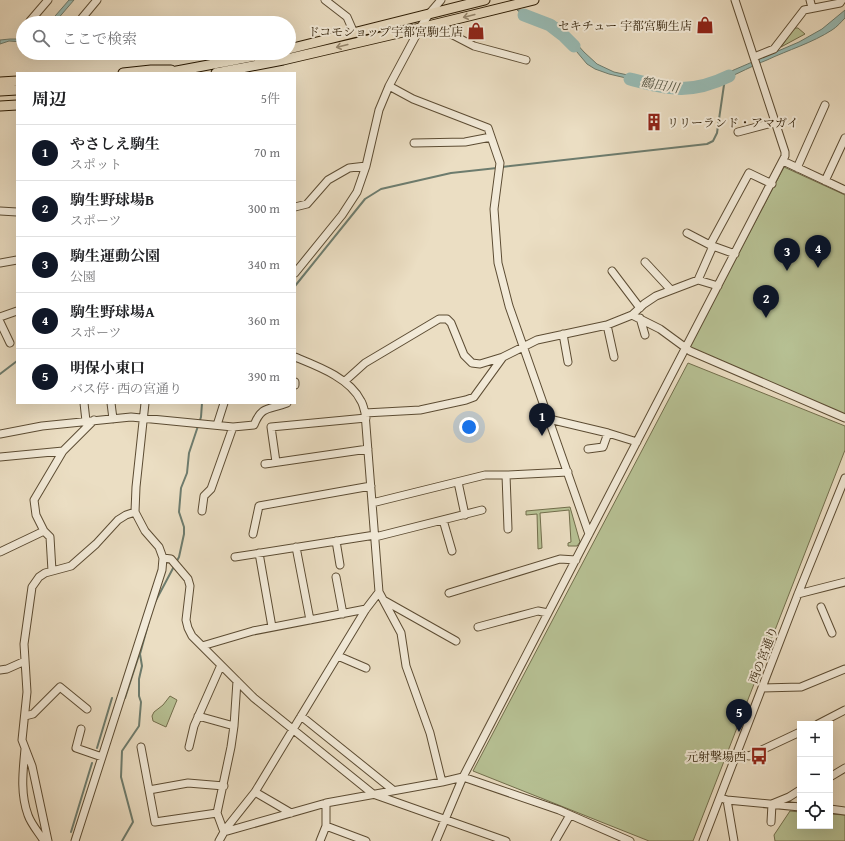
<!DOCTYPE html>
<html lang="ja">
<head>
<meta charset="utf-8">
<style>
  :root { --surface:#fff; --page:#f6f6f6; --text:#202124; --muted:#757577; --line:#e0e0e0; --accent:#111827 }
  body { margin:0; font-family:"Gentium Book Plus","Noto Serif JP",serif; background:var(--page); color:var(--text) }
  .controls { position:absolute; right:12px; bottom:12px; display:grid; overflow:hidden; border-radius:0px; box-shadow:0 4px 16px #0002 }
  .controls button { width:36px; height:36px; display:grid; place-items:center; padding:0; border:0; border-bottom:1px solid var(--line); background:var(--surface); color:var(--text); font:20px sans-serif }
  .you { position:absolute; left:469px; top:427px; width:14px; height:14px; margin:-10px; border:3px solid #fff; border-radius:50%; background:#1a73e8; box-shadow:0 0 0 6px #1a73e833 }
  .badge { display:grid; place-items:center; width:26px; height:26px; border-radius:50%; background:var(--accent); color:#fff; font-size:13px; font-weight:700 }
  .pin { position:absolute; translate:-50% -33px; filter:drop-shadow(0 1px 2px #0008) }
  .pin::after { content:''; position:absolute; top:21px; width:14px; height:12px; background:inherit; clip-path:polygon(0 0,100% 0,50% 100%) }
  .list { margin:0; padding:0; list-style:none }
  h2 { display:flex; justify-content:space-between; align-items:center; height:52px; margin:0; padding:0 16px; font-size:17px }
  h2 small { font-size:13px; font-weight:400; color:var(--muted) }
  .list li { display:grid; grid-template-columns:26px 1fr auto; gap:12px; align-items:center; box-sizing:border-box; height:56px; padding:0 16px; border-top:1px solid var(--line) }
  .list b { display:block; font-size:15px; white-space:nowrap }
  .list p { margin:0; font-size:13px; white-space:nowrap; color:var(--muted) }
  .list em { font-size:13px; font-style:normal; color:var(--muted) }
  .icon { flex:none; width:22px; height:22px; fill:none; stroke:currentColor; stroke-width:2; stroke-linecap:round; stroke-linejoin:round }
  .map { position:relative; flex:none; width:845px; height:841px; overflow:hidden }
  .search { position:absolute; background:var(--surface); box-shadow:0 4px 16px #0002; left:16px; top:16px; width:280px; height:44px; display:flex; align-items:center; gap:10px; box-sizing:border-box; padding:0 14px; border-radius:22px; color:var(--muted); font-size:15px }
  .panel { position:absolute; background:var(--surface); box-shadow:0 4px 16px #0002; left:16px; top:72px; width:280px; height:332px; border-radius:0px }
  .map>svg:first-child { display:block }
</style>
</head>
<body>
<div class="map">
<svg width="845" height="841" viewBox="0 0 845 841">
  <rect width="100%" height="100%" fill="#ebdec3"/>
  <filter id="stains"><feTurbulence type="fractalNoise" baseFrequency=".005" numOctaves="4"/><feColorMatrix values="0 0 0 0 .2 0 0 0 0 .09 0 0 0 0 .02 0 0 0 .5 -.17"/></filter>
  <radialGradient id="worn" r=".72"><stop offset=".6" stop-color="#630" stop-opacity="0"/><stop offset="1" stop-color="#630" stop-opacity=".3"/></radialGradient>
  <path fill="#b7c194" stroke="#726e4c" d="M794 28H798L805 34 781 47Z
    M784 167 845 195V415L689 348Z
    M688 363 845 426V450L693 841H649L473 771Z
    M570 507 580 542 577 546H568V543L571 542 569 510 540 513 542 548 538 549 537 514 526 515V511Z
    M170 696 177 700 166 727 153 721 152 716 154 712 163 705Z
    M790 811 800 812V826H830V814L845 815V841H775L774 835Z"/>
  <path fill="#98bcb6" stroke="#6d7c6e" d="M69 0H74L56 21 54 23H49Z
    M517 10H521L533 16 551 20 559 24 584 52 597 64 614 72 682 87 701 84 799 42 822 29 845 10V18C841 22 837 27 832 30 812 43 788 50 767 60 739 71 708 92 677 90L609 74 595 69 587 64 556 27 526 17Z
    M10 39H23V42L9 41 0 44V40Z"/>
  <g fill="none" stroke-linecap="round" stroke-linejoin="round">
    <path stroke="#6d7c6e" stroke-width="2" d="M502 167 707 144 713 141 717 133 725 78
      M295 286 365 199 381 189 451 173 497 168
      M0 374 17 361
      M154 604 179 557 184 534V527L179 512 181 488 187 473 189 453 201 417 202 403
      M125 698 139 655
      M97 748 112 698
      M71 832 92 763
      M122 841 133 822 121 777 122 751 139 726 141 702 139 696V679L142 666 140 654 149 621"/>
    <path stroke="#98bcb6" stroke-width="13" d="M524 15 550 25 563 35 574 46
      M630 79C669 89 690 95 729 76"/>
    <g stroke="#5c4c33" stroke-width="9">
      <path id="minor" d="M325 0 347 17 354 33
        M810 0 812 8
        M82 18 97 0
        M30 21 48 0
        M444 23 449 33 474 46 526 60
        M754 57 774 49 804 10 840 3 842 0
        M389 86 413 99 488 128 500 163 494 209 498 263 509 306 589 534
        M738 132 776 122
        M414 143 465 142 491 137
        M783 161 845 190
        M797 168 825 105
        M825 181 845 138
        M295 207 307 204 328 180 349 168 366 166
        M0 211 17 212
        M687 233 710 245 735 254
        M710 245 749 173 772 184
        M645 262 671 290
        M0 263 17 260
        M612 271 640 308
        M295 273 342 215 357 192 366 166 379 110 389 86 420 28 429 14 441 0
        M698 280 713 246
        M632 315 644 304 656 296 698 280 718 286
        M0 317 17 311
        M640 318 645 335
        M0 322 10 343
        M607 325 614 357
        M563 334 568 362
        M295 357C317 366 350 378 361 401 363 404 364 409 365 413L379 592 401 633 406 666 430 733 442 782
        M345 381 365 363 439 319H447L451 323 464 355 472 363 480 364 503 357 537 340 607 325 632 315 660 329 690 351 845 418
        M295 382V385
        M84 403 86 421
        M111 403 113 419
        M365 413 420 410 466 400 474 397 503 357
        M549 419 608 433 637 442
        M217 425 224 403
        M0 434 42 426 131 417 233 427 254 425C262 405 269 410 287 403
        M588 449 603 447 608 433
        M0 457 63 451
        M276 462 271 427 366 418
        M265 464 368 449
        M506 475 508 529
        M458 482 465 515
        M372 503 485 475H506L568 472
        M202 511 204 496 211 489 233 427
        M443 520 452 551
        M253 534 259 506 371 486
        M375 537 482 510
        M336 541 340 565
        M296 547 310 620
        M0 552 44 531
        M259 553 272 627
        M235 557 375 535
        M163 558 171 559 188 579 190 586 186 620 188 628 192 636 254 698 373 794 506 841
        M52 571 50 537 44 531 36 515 34 500 63 451 94 420
        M336 577 343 614
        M449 593 560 559 576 560
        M798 594 845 582
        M385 601 456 641
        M821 607 832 633
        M478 627 538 611 548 613
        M202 646 253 631 366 609
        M338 656 366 668
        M0 670 7 669 25 661
        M762 688 801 687 845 669
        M25 716 33 714 60 687 87 709
        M198 716 234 726
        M301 716 393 790
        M818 724 845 710
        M81 729 76 748 102 757
        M141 747 155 822 217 813
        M189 747 194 726 221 665
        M25 749C23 771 20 793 28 815 31 824 39 833 44 841
        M737 753 749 756 800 732
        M830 777 845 768
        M149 790 188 783 224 786
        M255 792 291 813
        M724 799 727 800 734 841
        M727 800 800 807
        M830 809 845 811
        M771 822 772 804 789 797 800 790
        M326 826 366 841
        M224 831 255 792 366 609 379 592
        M224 832 217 813 231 747 234 726 237 681
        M48 841 32 766 22 740 27 692 24 644 32 587 39 577 45 573 71 566 96 544 118 520 126 515 135 512
        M75 841 162 570 163 558 159 547 145 531 135 512 136 487 145 403
        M219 841 224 832 326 803 442 782 463 777 559 810 630 841
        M320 841 326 826V803
        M436 841 463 777 785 156V152L735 0
        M555 841 570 815
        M703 841 798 594 845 478"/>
    </g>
    <g stroke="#2c1b03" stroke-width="11">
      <path id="major" d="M289 49 485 0
        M123 73 151 70H171
        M166 73 272 53
        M216 73 283 60 420 28 534 0
        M0 82 17 81
        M0 91 17 90
        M0 106 17 105"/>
    </g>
    <use href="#minor" stroke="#f2ead8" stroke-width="7"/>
    <use href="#major" stroke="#ebdec3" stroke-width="9"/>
  </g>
  <defs><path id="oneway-shaft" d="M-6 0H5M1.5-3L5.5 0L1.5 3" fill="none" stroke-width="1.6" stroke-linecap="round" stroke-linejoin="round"/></defs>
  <g stroke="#95866d">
    <use href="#oneway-shaft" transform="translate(469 16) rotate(166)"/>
    <use href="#oneway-shaft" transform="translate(342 46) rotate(166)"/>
  </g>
  <defs>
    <g id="shop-bare" transform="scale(1.38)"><path d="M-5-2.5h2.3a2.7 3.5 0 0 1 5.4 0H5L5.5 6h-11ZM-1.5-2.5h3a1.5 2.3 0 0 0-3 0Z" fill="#8f2418" stroke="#f2ead8" stroke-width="2.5" paint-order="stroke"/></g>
    <g id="building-bare" transform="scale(1.38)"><path d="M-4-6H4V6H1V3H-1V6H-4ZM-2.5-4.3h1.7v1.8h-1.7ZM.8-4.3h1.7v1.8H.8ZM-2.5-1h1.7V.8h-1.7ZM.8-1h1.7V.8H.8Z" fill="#8f2418" stroke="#f2ead8" stroke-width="2.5" paint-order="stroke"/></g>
    <g id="bus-bare" transform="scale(1.38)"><path d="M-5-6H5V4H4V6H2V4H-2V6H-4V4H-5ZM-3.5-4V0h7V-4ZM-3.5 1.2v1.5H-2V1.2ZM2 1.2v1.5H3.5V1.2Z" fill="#8f2418" stroke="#f2ead8" stroke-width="2.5" paint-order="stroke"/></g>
  </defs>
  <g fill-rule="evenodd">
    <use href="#shop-bare" x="705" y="25"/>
    <use href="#shop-bare" x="476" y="31"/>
    <use href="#building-bare" x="654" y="122"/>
    <use href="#bus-bare" x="759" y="756"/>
  </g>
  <g text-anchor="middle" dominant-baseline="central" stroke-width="4" stroke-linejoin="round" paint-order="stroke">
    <g font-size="12" fill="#2c1b03" stroke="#f2ead8" text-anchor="end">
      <text x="692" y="25">セキチュー 宇都宮駒生店</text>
      <text x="463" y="31">ドコモショップ宇都宮駒生店</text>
      <text x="667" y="122" text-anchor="start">リリーランド・アマガイ</text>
      <text x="746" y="756">元射撃場西</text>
    </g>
    <g font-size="12" fill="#2c1b03" stroke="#f2ead8">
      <text transform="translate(763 655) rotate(-69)">西の宮通り</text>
    </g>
    <g font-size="13" font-style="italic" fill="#525342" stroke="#f2ead8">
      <text transform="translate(660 85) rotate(10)">鶴田川</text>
    </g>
  </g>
  <rect width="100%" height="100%" filter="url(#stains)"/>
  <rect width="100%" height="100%" fill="url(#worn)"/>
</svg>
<div class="controls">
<button>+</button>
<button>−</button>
<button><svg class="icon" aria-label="locate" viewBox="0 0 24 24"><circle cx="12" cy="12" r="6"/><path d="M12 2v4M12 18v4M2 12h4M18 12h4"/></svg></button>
</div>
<div class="you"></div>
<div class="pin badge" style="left:542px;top:436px">1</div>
<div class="pin badge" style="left:766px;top:318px">2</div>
<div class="pin badge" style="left:787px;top:271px">3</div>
<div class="pin badge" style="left:818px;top:268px">4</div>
<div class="pin badge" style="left:739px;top:732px">5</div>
<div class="search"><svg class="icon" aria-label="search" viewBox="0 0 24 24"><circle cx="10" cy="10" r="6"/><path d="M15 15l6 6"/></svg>ここで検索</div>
<section class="panel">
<h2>周辺<small>5件</small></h2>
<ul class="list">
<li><span class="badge">1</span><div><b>やさしえ駒生</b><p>スポット</p></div><em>70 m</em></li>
<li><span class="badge">2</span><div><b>駒生野球場B</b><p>スポーツ</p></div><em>300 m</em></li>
<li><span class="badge">3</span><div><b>駒生運動公園</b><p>公園</p></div><em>340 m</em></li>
<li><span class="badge">4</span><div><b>駒生野球場A</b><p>スポーツ</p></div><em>360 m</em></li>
<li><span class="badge">5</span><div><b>明保小東口</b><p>バス停 · 西の宮通り</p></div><em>390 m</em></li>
</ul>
</section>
</div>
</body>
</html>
